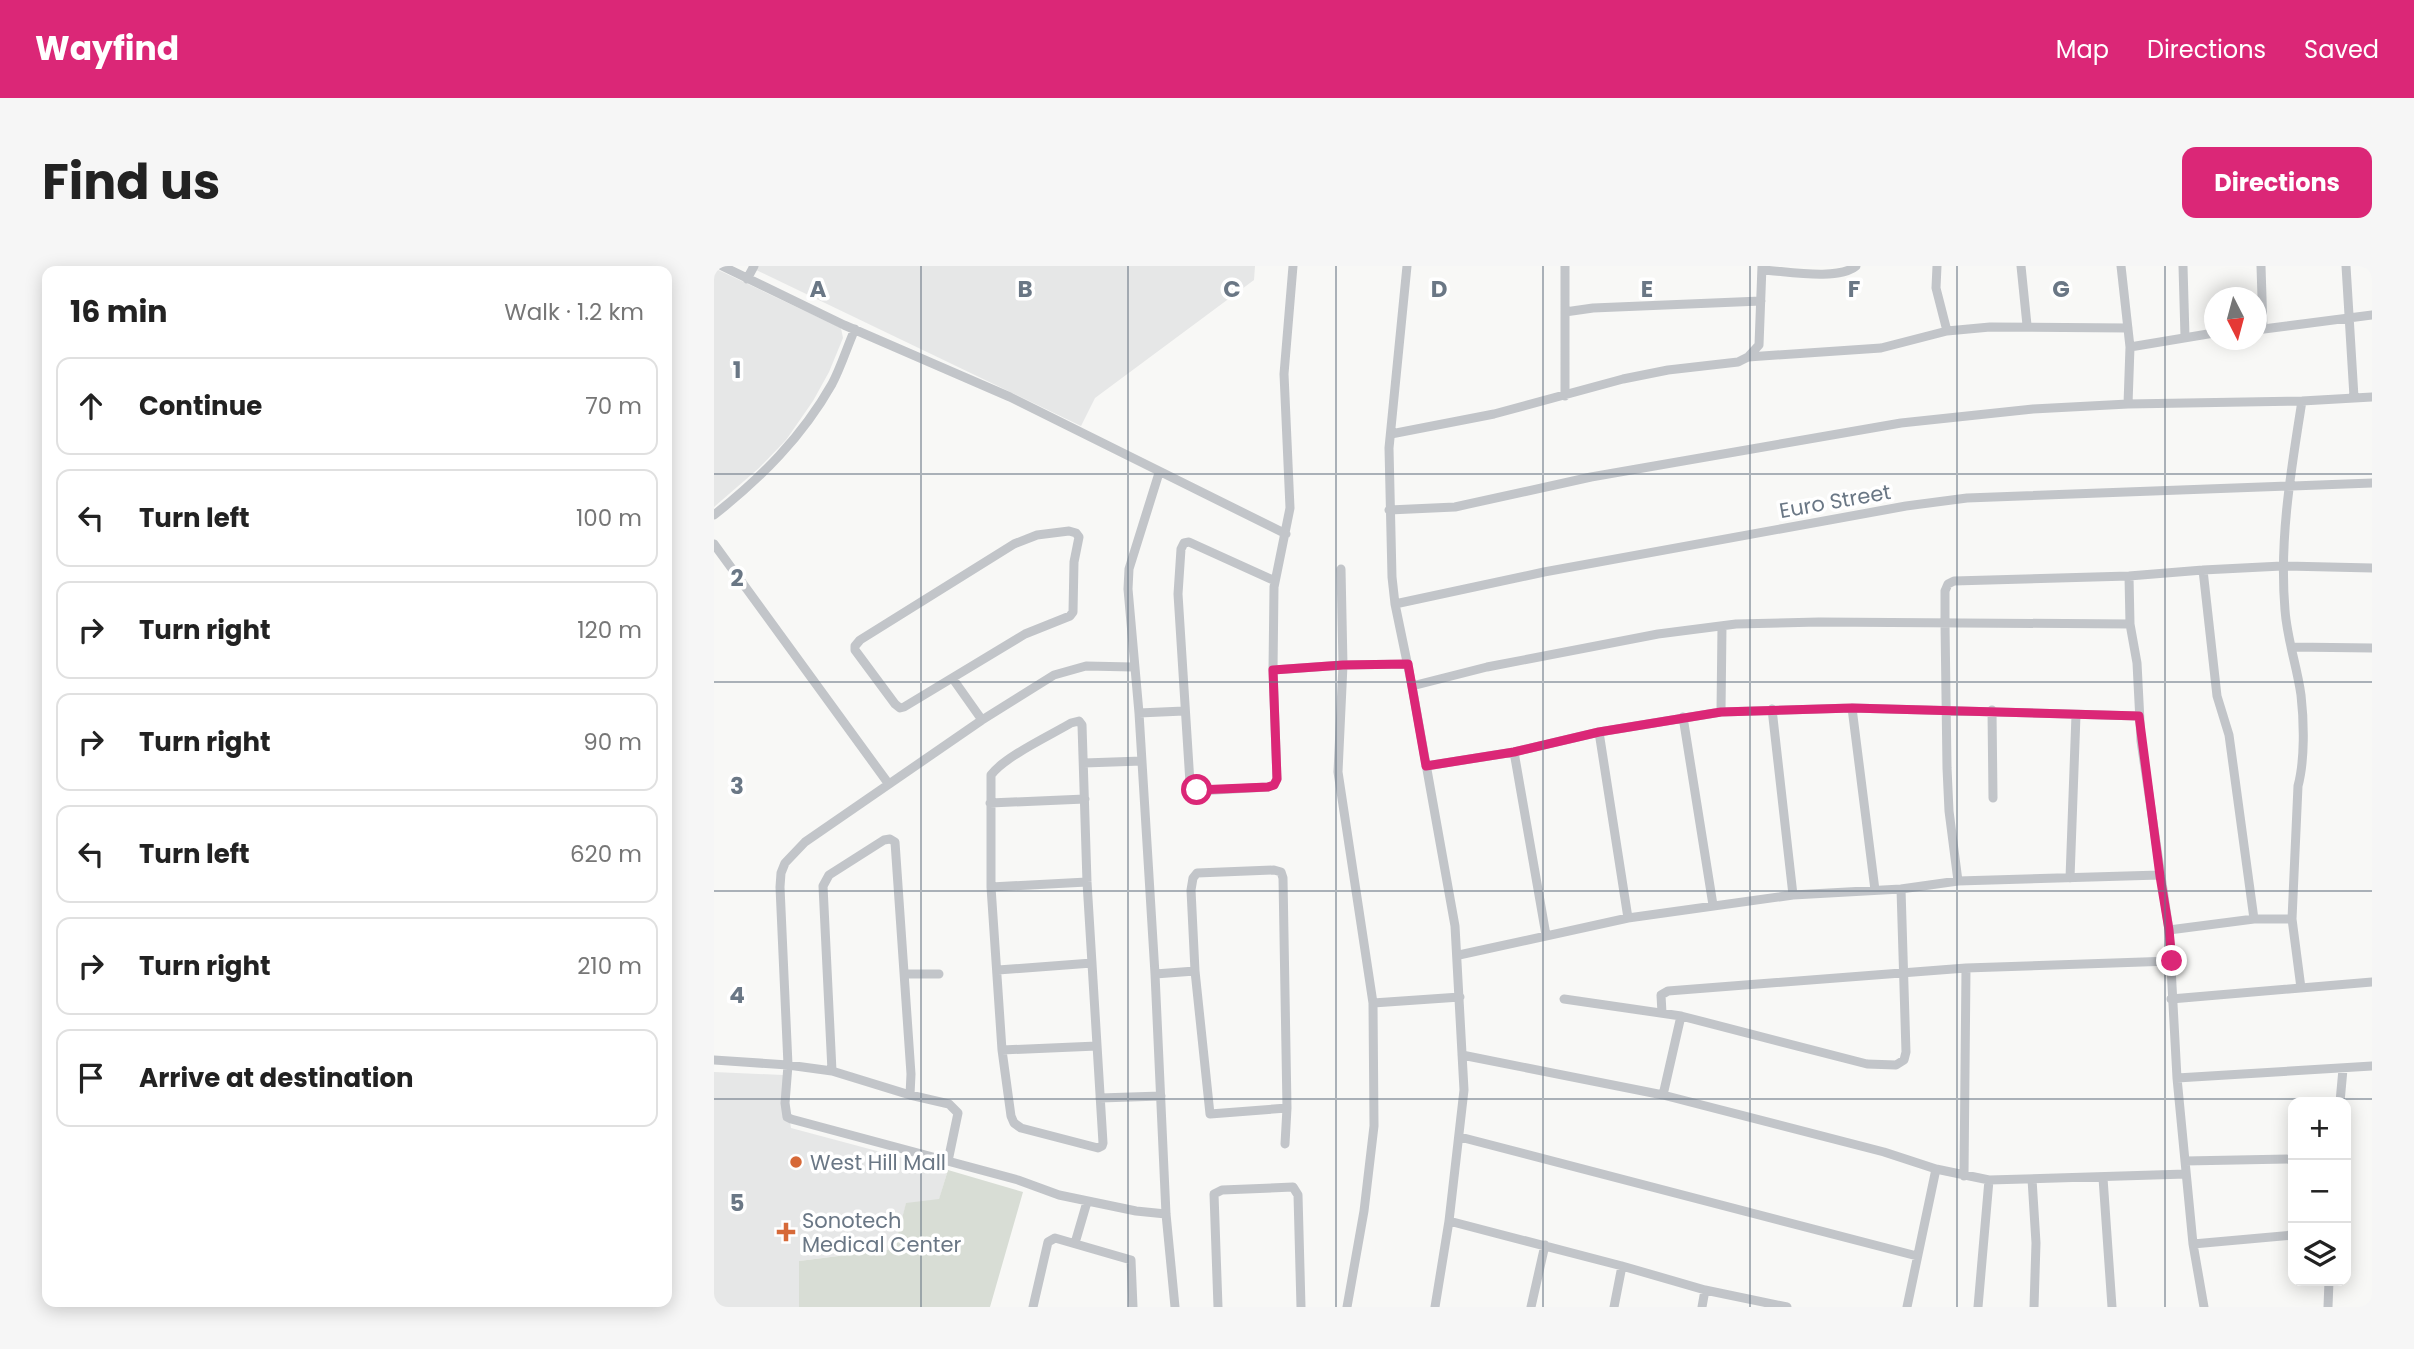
<!DOCTYPE html>
<html lang="en">
<head>
<meta charset="utf-8">
<style>
  :root { --surface:#fff; --page:#f6f6f6; --text:#222; --muted:#767676; --line:#e0e0e0; --accent:#db2777 }
  body { margin:0; font-family:Poppins,sans-serif; background:var(--page); color:var(--text) }
  .controls { position:absolute; right:21px; bottom:21px; display:grid; overflow:hidden; border-radius:14px; box-shadow:0 4px 18px #0003 }
  .controls button { width:63px; height:63px; display:grid; place-items:center; padding:0; border:0; border-bottom:2px solid var(--line); background:var(--surface); color:var(--text); font:35px sans-serif }
  .compass { position:absolute; left:1490px; top:21px; width:63px; height:63px; border-radius:50%; background:var(--surface); box-shadow:0 4px 18px #0003; rotate:174deg }
  .stop { position:absolute; width:21px; height:21px; margin:-16px; border:5px solid #db2777; border-radius:50%; background:#fff }
  .stop.end { background:#db2777; border-color:#fff; box-shadow:0 2px 7px #0008 }
  .list { margin:0; padding:0; list-style:none }
  h2 { display:flex; justify-content:space-between; align-items:center; height:91px; margin:0; padding:0 28px; font-size:30px }
  h2 small { font-size:23px; font-weight:400; color:var(--muted) }
  .list li { display:grid; grid-template-columns:46px 1fr auto; gap:21px; align-items:center; box-sizing:border-box; height:98px; margin:0 14px 14px; padding:0 14px; border:2px solid var(--line); border-radius:14px }
  .list b { display:block; font-size:26px; white-space:nowrap }
  .list em { font-size:23px; font-style:normal; color:var(--muted) }
  .icon { flex:none; width:38px; height:38px; fill:none; stroke:currentColor; stroke-width:2; stroke-linecap:round; stroke-linejoin:round }
  .map { position:relative; flex:none; width:1658px; height:1041px; overflow:hidden; border-radius:14px }
  header { display:flex; align-items:center; gap:42px; box-sizing:border-box; height:98px; padding:0 35px; background:var(--accent); color:#fff }
  header strong { font-size:33px }
  nav { display:flex; gap:38px; margin-inline-start:auto; font-size:24px }
  .intro { display:flex; align-items:center; justify-content:space-between; box-sizing:border-box; height:168px; padding:0 42px }
  h1 { margin:0; font-size:49px }
  .button { padding:18px 32px; border-radius:14px; background:var(--accent); color:#fff; font-size:24px; font-weight:700 }
  main { display:flex; gap:42px; padding:0 42px }
  aside { flex:1; background:var(--surface); border-radius:14px; box-shadow:0 4px 18px #0003 }
  .map>svg:first-child { display:block }
</style>
</head>
<body>
<header>
<strong>Wayfind</strong>
<nav><a>Map</a><a>Directions</a><a>Saved</a></nav>
</header>
<div class="intro"><h1>Find us</h1><a class="button">Directions</a></div>
<main>
<aside>
<h2>16 min<small>Walk · 1.2 km</small></h2>
<ul class="list">
<li><svg class="icon" aria-label="ahead" viewBox="0 0 24 24"><path d="M12 20V5M6 11l6-6 6 6"/></svg><div><b>Continue</b></div><em>70 m</em></li>
<li><svg class="icon" aria-label="left" viewBox="0 0 24 24"><path d="M17 20v-9H6M10 6l-5 5 5 5"/></svg><div><b>Turn left</b></div><em>100 m</em></li>
<li><svg class="icon" aria-label="right" viewBox="0 0 24 24"><path d="M7 20v-9h11M14 6l5 5-5 5"/></svg><div><b>Turn right</b></div><em>120 m</em></li>
<li><svg class="icon" aria-label="right" viewBox="0 0 24 24"><path d="M7 20v-9h11M14 6l5 5-5 5"/></svg><div><b>Turn right</b></div><em>90 m</em></li>
<li><svg class="icon" aria-label="left" viewBox="0 0 24 24"><path d="M17 20v-9H6M10 6l-5 5 5 5"/></svg><div><b>Turn left</b></div><em>620 m</em></li>
<li><svg class="icon" aria-label="right" viewBox="0 0 24 24"><path d="M7 20v-9h11M14 6l5 5-5 5"/></svg><div><b>Turn right</b></div><em>210 m</em></li>
<li><svg class="icon" aria-label="arrive" viewBox="0 0 24 24"><path d="M6 21V4h12l-3 4 3 4H6"/></svg><div><b>Arrive at destination</b></div></li>
</ul>
</aside>
<div class="map">
<svg width="1658" height="1041" viewBox="0 0 1658 1041">
  <rect width="100%" height="100%" fill="#f8f8f6"/>
  <path fill="#e6e7e7" d="M34 0H541L540 14 381 132 367 160Z
    M0 2 127 62 129 72 115 106 99 135 72 174 45 202 0 241Z
    M0 806 69 809 77 862 234 904 225 934 192 938 180 983 85 995V1041H0Z"/>
  <path fill="#d8ddd5" d="M234 904 309 926 276 1041H85V995L180 983 192 937 225 933Z"/>
  <g fill="none" stroke-linecap="round" stroke-linejoin="round">
    <path stroke="#c2c5c9" stroke-width="9" d="M8 0 130 59 296 131 572 268
      M693 0 675 182 678 311 681 338 698 420 741 660 750 824 735 955 721 1041
      M851 0V130
      M1223 0 1222 22 1233 65
      M1307 0 1313 59
      M1407 0 1416 81 1414 138
      M1469 0 1471 71
      M1547 0 1549 63
      M1632 0 1640 131
      M1048 4C1071 5 1124 15 1142 0
      M33 13 40 0
      M851 46 879 42 1047 35
      M1542 64 1658 49
      M1416 81 1500 67
      M1034 91 1167 82 1233 65 1276 61 1414 62
      M677 168 780 148 909 113 954 104 1024 96 1034 91 1045 79 1048 0
      M445 207 415 303 414 323 425 447 441 708 452 948 461 1041
      M675 244 741 241 877 211 1187 157 1319 143 1414 138 1588 135 1658 131
      M0 249C47 212 88 171 118 118 127 101 133 81 141 63
      M355 265 362 267 365 271 360 296 359 346 356 350 311 368 190 441 186 442 181 438 141 384V380L146 374 300 278 323 269Z
      M0 278 174 517
      M627 303 629 399 624 506 659 737 660 860 650 945 633 1041
      M1489 304 1503 430 1515 469 1540 653H1578
      M1415 310 1416 358 1423 397 1427 475 1455 664 1463 812 1479 978 1490 1041
      M561 315 475 276 470 277 467 283 464 328 476 517 477 522 483 525 554 521 560 519 563 513 559 404 560 321 576 242 570 108 579 0
      M681 338 830 306 1192 240 1253 232 1658 217
      M1577 381 1658 382
      M419 401 372 400 340 409 268 454 91 576 71 597 67 607 66 621 74 799 71 837 73 851 77 853 304 914 345 929 422 945 452 948
      M559 404 629 399 694 398
      M239 413 268 454
      M698 420 773 401 944 368 1022 358 1105 356 1416 358
      M1138 442 1161 624
      M1058 443 1079 629
      M1278 444 1279 532
      M1007 446 1008 360
      M425 447 470 445
      M969 451 999 639
      M365 455 368 459 373 616 389 877 388 880 384 882 307 862 300 857 297 850 288 784 277 621V509C290 491 337 469 357 457Z
      M885 466 914 652
      M800 486 832 669
      M370 497 428 495
      M712 500 800 486 885 466 1007 446 1138 442 1425 450
      M276 537 371 533
      M1356 612 1362 449
      M1244 615 1235 545 1233 502 1231 357V325L1234 318 1240 315 1415 310 1489 304 1568 300 1658 302
      M277 621 373 616
      M1455 664 1540 653
      M745 689 914 652 1079 629 1187 623 1244 615 1446 609
      M284 704 378 697
      M191 708H225
      M441 708 481 705
      M1587 722 1578 653 1584 520C1591 494 1590 455 1587 429 1583 400 1573 373 1571 344 1565 274 1577 204 1588 135
      M850 733 967 750 1153 798 1182 799 1190 794 1192 786 1187 623
      M1457 733 1658 716
      M659 737 746 731
      M948 747 947 729 954 725 1252 702 1458 695
      M288 784 383 780
      M748 789 949 829 1170 886 1222 903 1275 914 1472 908
      M0 794 74 799 118 805 196 829 235 838 244 847 234 895
      M118 805 109 620 115 609 170 574 176 573 181 576 197 808 196 829
      M1463 812 1658 800
      M949 829 967 750
      M386 832 447 830
      M1626 836 1629 803
      M746 871 1203 990
      M571 878 573 842 569 612 567 606 560 604 483 607 479 612 477 624 481 705 496 848 573 842
      M1471 895 1579 893
      M1250 910 1252 702
      M1389 912 1398 1041
      M1318 913 1322 977 1320 1041
      M735 955 908 1000 991 1024 1073 1041
      M361 977 373 936
      M1479 978 1579 969
      M319 1041 334 976 341 972 417 994 419 1041
      M504 1041 500 928 508 924 579 921 584 929 587 1041
      M817 1041 831 979
      M900 1041 908 1000
      M988 1041 991 1024
      M1193 1041 1222 903
      M1264 1041 1275 914
      M1614 1041 1615 1015"/>
  </g>
  <g fill="none" stroke-linecap="round" stroke-linejoin="round">
    <path stroke="#db2777" stroke-width="9" d="M483 524 554 521 560 519 563 513 559 404 629 399 694 398 712 500 800 486 885 466 1007 446 1138 442 1425 450 1446 610 1455 664 1458 695"/>
  </g>
  <path fill="none" stroke="#6a7785" stroke-width="2" stroke-opacity="0.55" d="M207 0V1041M414 0V1041M622 0V1041M829 0V1041M1036 0V1041M1243 0V1041M1451 0V1041M0 208H1658M0 416H1658M0 625H1658M0 833H1658"/>
  <g fill="#d66938" stroke="#fff" stroke-width="2.5">
    <circle cx="82" cy="896" r="7"/>
    <path d="M68.5 955.5h7v7h7v7h-7v7h-7v-7h-7v-7h7z"/>
  </g>
  <g text-anchor="middle" dominant-baseline="central" stroke-width="7" stroke-linejoin="round" paint-order="stroke">
    <g font-size="21" fill="#6a7785" stroke="#fff">
      <text transform="translate(1121 235) rotate(-10)">Euro Street</text>
    </g>
    <g font-size="21" fill="#6a7785" stroke="#fff" text-anchor="start">
      <text x="96" y="896">West Hill Mall</text>
      <text x="88" y="954">Sonotech<tspan x="88" dy="24">Medical Center</tspan></text>
    </g>
  </g>
  <g font-size="23" text-anchor="middle" font-weight="bold" fill="#6a7785" stroke="#fff" stroke-width="7" stroke-linejoin="round" paint-order="stroke">
    <text x="104" y="31">A</text>
    <text x="311" y="31">B</text>
    <text x="518" y="31">C</text>
    <text x="725" y="31">D</text>
    <text x="933" y="31">E</text>
    <text x="1140" y="31">F</text>
    <text x="1347" y="31">G</text>
    <text x="23" y="112">1</text>
    <text x="23" y="320">2</text>
    <text x="23" y="528">3</text>
    <text x="23" y="737">4</text>
    <text x="23" y="945">5</text>
  </g>
</svg>
<div class="controls">
<button>+</button>
<button>−</button>
<button><svg class="icon" aria-label="layers" viewBox="0 0 24 24"><path d="M12 4l9 5-9 5-9-5zM3 14l9 5 9-5"/></svg></button>
</div>
<svg class="compass" viewBox="-18 -18 36 36"><path d="M0-13l5 13h-10z" fill="#e53935"/><path d="M0 13l5-13h-10z" fill="#767676"/></svg>
<div class="stop" style="left:483px;top:524px"></div>
<div class="stop end" style="left:1458px;top:695px"></div>
</div>
</main>
</body>
</html>
